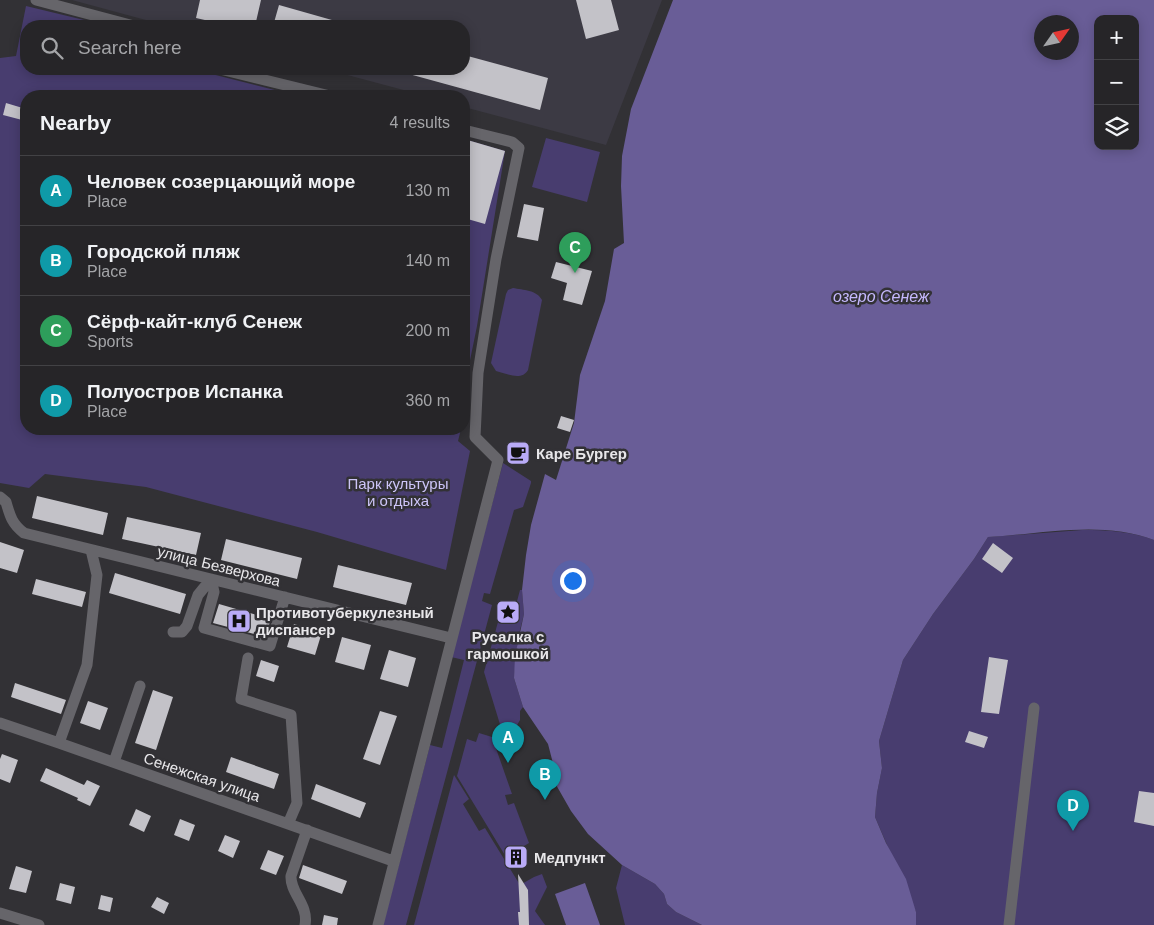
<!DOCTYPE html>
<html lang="en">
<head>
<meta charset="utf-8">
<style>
  :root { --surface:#262528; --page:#323134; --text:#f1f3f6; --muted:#a4a5a8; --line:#424245; --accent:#8c9099 }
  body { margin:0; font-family:Arial,sans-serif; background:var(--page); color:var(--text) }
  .controls { position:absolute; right:15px; top:15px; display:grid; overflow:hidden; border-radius:10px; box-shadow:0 2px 12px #0003 }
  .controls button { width:45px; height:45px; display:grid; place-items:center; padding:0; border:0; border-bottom:1px solid var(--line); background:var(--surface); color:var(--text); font:25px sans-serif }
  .compass { position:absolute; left:1034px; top:15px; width:45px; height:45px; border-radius:50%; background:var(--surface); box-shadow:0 2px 12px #0003; rotate:56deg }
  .you { position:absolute; left:572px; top:580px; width:18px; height:18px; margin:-12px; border:4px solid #fff; border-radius:50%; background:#1a73e8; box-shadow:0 0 0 8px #1a73e833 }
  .badge { display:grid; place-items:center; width:32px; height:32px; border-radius:50%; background:var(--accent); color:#fff; font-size:16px; font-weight:700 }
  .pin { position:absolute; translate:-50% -41px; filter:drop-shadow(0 1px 2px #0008) }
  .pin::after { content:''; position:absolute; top:26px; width:18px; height:15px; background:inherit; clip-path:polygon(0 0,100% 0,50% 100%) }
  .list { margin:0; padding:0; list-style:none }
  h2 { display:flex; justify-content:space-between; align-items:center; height:65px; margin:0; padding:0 20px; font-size:21px }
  h2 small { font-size:16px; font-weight:400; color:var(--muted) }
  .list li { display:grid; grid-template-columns:32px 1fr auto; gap:15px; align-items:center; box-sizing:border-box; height:70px; padding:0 20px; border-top:1px solid var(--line) }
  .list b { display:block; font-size:19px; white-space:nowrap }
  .list p { margin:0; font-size:16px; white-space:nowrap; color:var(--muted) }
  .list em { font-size:16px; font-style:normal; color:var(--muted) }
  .icon { flex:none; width:28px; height:28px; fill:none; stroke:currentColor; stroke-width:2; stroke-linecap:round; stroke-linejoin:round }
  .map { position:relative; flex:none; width:1154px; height:925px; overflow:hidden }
  .search { position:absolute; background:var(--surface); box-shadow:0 2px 12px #0003; left:20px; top:20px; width:450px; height:55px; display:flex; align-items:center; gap:12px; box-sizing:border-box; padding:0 18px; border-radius:20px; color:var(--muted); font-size:19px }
  .panel { position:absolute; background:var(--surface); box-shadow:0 2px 12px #0003; left:20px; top:90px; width:450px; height:345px; border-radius:20px }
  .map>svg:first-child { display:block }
</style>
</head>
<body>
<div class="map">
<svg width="1154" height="925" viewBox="0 0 1154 925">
  <rect width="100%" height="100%" fill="#323135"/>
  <path fill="#3c3a44" d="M72 0H662L606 145 464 107V96H426L325 69H464V26H168Z"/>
  <path fill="#483d6f" d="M26 6 109 26H26V69H192L298 96H26V429H461L458 441 470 451 446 570 317 532 146 487 45 474 29 488 0 483V58L16 56Z
    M546 138 600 152 587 202 532 187Z
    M464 139 505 151 477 326 467 375 464 406Z
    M513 288C523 290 537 290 542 300L528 370C522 381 507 374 496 371L491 363 506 294 508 290Z
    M503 463 531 481V483L523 507 514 510 490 594 484 593 482 601 492 605 406 925H383L430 745 442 748 464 660 451 657Z
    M1082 530C1107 530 1131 531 1154 540V925H916V912L875 817 877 793 882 768 879 741 903 660 933 614 974 559 988 537Z
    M520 590H522L524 614 518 638 514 678 523 707 520 711V720L506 744 484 672 498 622 512 620Z
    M479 733 492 737 512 794 505 795 508 805 514 803 529 843 506 857 457 776 467 739 476 742Z
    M454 775 469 799 463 804 479 831 485 828 520 885 534 877 542 874 547 887 535 911 545 925H414Z
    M622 865 655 884 664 894 667 904 676 912 702 925H625L616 888Z"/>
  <path fill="#695d97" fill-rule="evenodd" d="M673 0H1154V540C1102 520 1042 534 988 537L974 559 933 614 903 660 879 741 882 768 877 793 875 817 886 843 906 879 916 912V925H702L676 912 667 904 664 894 655 884 622 865 588 834 571 811 555 783V771L548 744 523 707 514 678 515 656 524 614 522 590 526 555 531 525 545 474 556 480 574 423 580 375 605 301 614 249 624 243 621 186 622 156 631 109ZM1098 19H1135V146H1098ZM1042 22H1072V52H1042Z
    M585 883 600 925H566L555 894Z"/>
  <path fill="#c3c2c8" d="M200 0H261L255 26H231L196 18Z
    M576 0H611L619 30 586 39Z
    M279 5 346 24V26H273Z
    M464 55 548 78 540 110 398 71 399 69H464Z
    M6 103 26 109V121L3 115Z
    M464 139 505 151 485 224 464 218Z
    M524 204 544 208 538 241 517 237Z
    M556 262 592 271 582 305 563 300 567 283 551 278Z
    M561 416 574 420 570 432 557 428Z
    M514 441 526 444 521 464 510 462Z
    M37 496 108 513 103 535 32 518Z
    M127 517 201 533 196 555 122 539Z
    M226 539 302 558 297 579 221 560Z
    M0 542 24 550 17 573 0 568Z
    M993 543 1013 558 1002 573 982 559Z
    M338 565 412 583 406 605 333 587Z
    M115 573 186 594 180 614 109 593Z
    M36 579 86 592 82 607 32 594Z
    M219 604 271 619 265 637 213 623Z
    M294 624 322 632 315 655 287 647Z
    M342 637 371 645 364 670 335 662Z
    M389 650 416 658 408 687 380 679Z
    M989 657 1008 660 999 714 981 712Z
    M261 660 279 666 274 682 256 676Z
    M15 683 66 700 61 714 11 697Z
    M153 690 173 697 156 750 135 743Z
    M88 701 108 708 100 730 80 723Z
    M380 711 397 716 380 765 363 759Z
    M969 731 988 737 984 748 965 742Z
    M2 754 18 760 10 783 0 779V759Z
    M231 757 279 774 274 789 226 772Z
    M46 768 84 785 87 780 100 786 90 806 77 800 78 798 40 781Z
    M316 784 366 803 360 818 311 799Z
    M1139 791 1154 793V826L1134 822Z
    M136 809 151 816 144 832 129 825Z
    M180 819 195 825 189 841 174 835Z
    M225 835 240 841 233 858 218 851Z
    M521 848 527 857 511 866 506 858Z
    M268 850 284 856 276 875 260 869Z
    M303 865 347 881 342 894 299 878Z
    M16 866 32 871 26 893 9 889Z
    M518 874 528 890 529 925H519L518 912H520Z
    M60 883 75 887 71 904 56 900Z
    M101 895 113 898 110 912 98 909Z
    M157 897 169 903 164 914 151 907Z
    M324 915 338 918 337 925H322Z"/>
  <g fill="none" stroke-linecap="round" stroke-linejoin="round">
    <path stroke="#66656a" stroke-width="11" d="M36 0 134 26
      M220 69 330 96
      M0 497 6 502C10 516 12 524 24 533L451 638
      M211 579 214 592 204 628 270 646 285 597
      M173 632H182L187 626 198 595 211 579
      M248 658 241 699 291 715 297 803 288 824
      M0 723 59 743 393 861
      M59 743 87 665 97 575 91 550
      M114 762 140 686
      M0 913 39 925
      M305 925C309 905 290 893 291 876L307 830
      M378 925 498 460 475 437 478 373 496 259 519 148 512 142 464 130
      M1009 925 1034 708"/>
  </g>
  <defs>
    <g id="cafe-square" transform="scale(1.25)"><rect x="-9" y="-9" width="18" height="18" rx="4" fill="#b9abf7" stroke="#323135"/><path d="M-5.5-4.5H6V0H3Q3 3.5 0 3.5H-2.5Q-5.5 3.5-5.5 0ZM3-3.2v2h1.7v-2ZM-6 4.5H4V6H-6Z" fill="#111"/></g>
    <g id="sight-square" transform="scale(1.25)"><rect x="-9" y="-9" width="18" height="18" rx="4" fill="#b9abf7" stroke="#323135"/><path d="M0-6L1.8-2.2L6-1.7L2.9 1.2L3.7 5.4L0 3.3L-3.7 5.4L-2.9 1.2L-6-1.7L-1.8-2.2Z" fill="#111"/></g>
    <g id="hospital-square" transform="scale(1.25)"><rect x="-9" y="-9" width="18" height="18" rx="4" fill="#b9abf7" stroke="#323135"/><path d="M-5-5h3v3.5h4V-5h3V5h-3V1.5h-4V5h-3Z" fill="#111"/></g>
    <g id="building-square" transform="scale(1.25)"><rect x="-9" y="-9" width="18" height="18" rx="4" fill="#b9abf7" stroke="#323135"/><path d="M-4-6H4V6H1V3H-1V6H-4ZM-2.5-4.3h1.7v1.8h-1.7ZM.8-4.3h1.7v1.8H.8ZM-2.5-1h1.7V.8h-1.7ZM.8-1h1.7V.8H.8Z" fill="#111"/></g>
  </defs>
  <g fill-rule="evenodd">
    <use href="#cafe-square" x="518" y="453"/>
    <use href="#sight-square" x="508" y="612"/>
    <use href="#hospital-square" x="239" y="621"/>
    <use href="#building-square" x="516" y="857"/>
  </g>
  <g text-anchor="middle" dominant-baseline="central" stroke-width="5" stroke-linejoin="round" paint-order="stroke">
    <g font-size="15" font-weight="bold" fill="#e8e7ea" stroke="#323135" text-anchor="start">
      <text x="536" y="453">Каре Бургер</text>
      <text x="256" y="612">Противотуберкулезный<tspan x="256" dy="17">диспансер</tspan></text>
      <text x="508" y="636" text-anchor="middle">Русалка с<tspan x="508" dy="17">гармошкой</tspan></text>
      <text x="534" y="857">Медпункт</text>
    </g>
    <g font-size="15" fill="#cdc5f8" stroke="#323135">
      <text x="398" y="483">Парк культуры<tspan x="398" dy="17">и отдыха</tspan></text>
    </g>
    <g font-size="15" fill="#e8e7ea" stroke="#323135">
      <text transform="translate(219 566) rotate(14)">улица Безверхова</text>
      <text transform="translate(202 777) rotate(19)">Сенежская улица</text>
    </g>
    <g font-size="16" font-style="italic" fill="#c5b8fd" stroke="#323135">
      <text x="881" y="296">озеро Сенеж</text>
    </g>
  </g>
</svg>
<div class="controls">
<button>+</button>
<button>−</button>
<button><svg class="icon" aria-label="layers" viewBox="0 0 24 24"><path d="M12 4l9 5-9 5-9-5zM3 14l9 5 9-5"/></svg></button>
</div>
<svg class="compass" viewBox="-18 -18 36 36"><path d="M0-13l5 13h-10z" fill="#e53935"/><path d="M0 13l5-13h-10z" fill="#a4a5a8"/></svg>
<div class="you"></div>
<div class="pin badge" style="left:508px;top:763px;background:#0f9aa8">A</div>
<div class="pin badge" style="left:545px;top:800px;background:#0f9aa8">B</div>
<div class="pin badge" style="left:575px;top:273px;background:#2e9e5b">C</div>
<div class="pin badge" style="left:1073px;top:831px;background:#0f9aa8">D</div>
<div class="search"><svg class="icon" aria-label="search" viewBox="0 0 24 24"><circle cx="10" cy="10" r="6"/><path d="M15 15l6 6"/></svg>Search here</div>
<section class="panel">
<h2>Nearby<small>4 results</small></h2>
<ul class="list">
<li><span class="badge" style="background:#0f9aa8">A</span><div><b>Человек созерцающий море</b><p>Place</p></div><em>130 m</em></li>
<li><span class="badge" style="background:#0f9aa8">B</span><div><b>Городской пляж</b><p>Place</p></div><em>140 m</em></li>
<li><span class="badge" style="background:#2e9e5b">C</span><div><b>Сёрф-кайт-клуб Сенеж</b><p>Sports</p></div><em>200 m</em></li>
<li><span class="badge" style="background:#0f9aa8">D</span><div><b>Полуостров Испанка</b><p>Place</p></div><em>360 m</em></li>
</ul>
</section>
</div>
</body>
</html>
